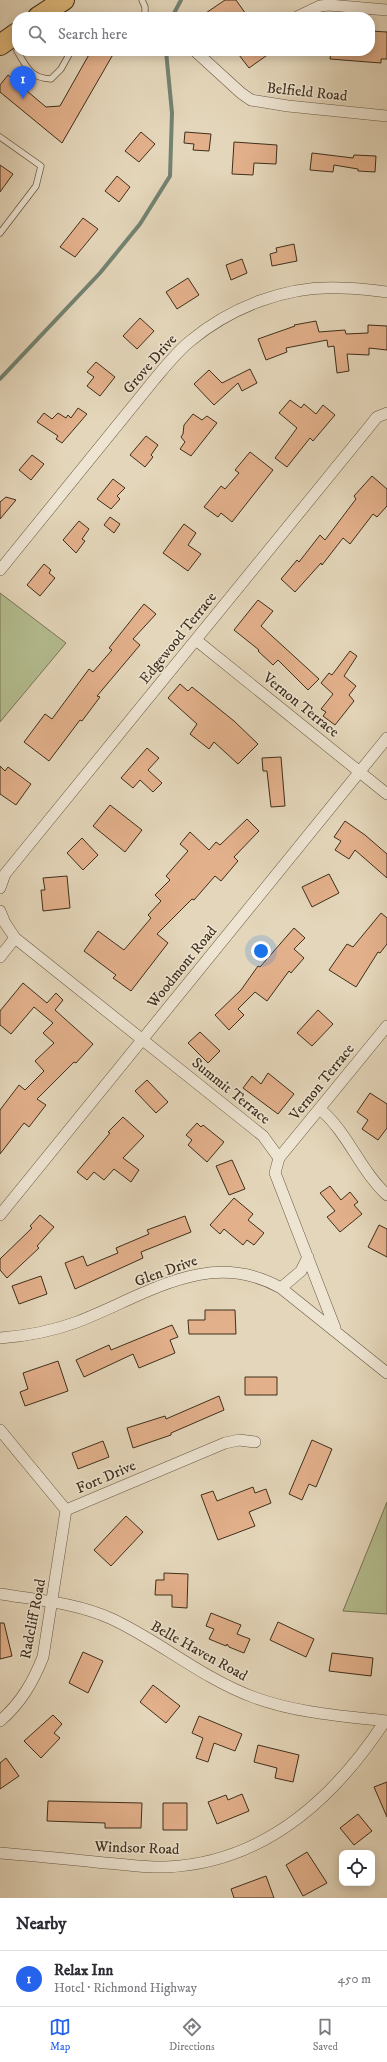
<!DOCTYPE html>
<html lang="en">
<head>
<meta charset="utf-8">
<style>
  :root { --surface:#fff; --page:#f2f2f3; --text:#2b2b33; --muted:#7c7c81; --line:#e1e1e2; --accent:#2563eb }
  body { margin:0; font-family:"IM FELL DW Pica",serif; background:var(--page); color:var(--text) }
  .controls { position:absolute; right:12px; bottom:12px; display:grid; overflow:hidden; border-radius:8px; box-shadow:0 2px 10px #0003 }
  .controls button { width:36px; height:36px; display:grid; place-items:center; padding:0; border:0; border-bottom:1px solid var(--line); background:var(--surface); color:var(--text); font:20px sans-serif }
  .you { position:absolute; left:261px; top:951px; width:14px; height:14px; margin:-10px; border:3px solid #fff; border-radius:50%; background:#1a73e8; box-shadow:0 0 0 6px #1a73e833 }
  .badge { display:grid; place-items:center; width:26px; height:26px; border-radius:50%; background:var(--accent); color:#fff; font-size:13px; font-weight:700 }
  .pin { position:absolute; translate:-50% -33px; filter:drop-shadow(0 1px 2px #0008) }
  .pin::after { content:''; position:absolute; top:21px; width:14px; height:12px; background:inherit; clip-path:polygon(0 0,100% 0,50% 100%) }
  .list { margin:0; padding:0; list-style:none }
  h2 { display:flex; justify-content:space-between; align-items:center; height:52px; margin:0; padding:0 16px; font-size:17px }
  h2 small { font-size:13px; font-weight:400; color:var(--muted) }
  .list li { display:grid; grid-template-columns:26px 1fr auto; gap:12px; align-items:center; box-sizing:border-box; height:56px; padding:0 16px; border-top:1px solid var(--line) }
  .list b { display:block; font-size:15px; white-space:nowrap }
  .list p { margin:0; font-size:13px; white-space:nowrap; color:var(--muted) }
  .list em { font-size:13px; font-style:normal; color:var(--muted) }
  .icon { flex:none; width:22px; height:22px; fill:none; stroke:currentColor; stroke-width:2; stroke-linecap:round; stroke-linejoin:round }
  .map { position:relative; flex:none; width:387px; height:1898px; overflow:hidden }
  .search { position:absolute; background:var(--surface); box-shadow:0 2px 10px #0003; left:12px; right:12px; top:12px; height:44px; display:flex; align-items:center; gap:10px; box-sizing:border-box; padding:0 14px; border-radius:16px; color:var(--muted); font-size:15px }
  .sheet { height:108px; background:var(--surface) }
  nav { display:flex; justify-content:space-around; align-items:center; box-sizing:border-box; height:56px; border-top:1px solid var(--line); background:var(--surface); font-size:11px; color:var(--muted) }
  nav a { display:grid; justify-items:center; gap:2px }
  nav .on { color:var(--accent) }
  .map>svg:first-child { display:block }
</style>
</head>
<body>
<div class="map">
<svg width="387" height="1898" viewBox="0 0 387 1898">
  <rect width="100%" height="100%" fill="#e4d6ba"/>
  <filter id="stains"><feTurbulence type="fractalNoise" baseFrequency=".005" numOctaves="4"/><feColorMatrix values="0 0 0 0 .2 0 0 0 0 .09 0 0 0 0 .02 0 0 0 .5 -.17"/></filter>
  <radialGradient id="worn" r=".72"><stop offset=".6" stop-color="#630" stop-opacity="0"/><stop offset="1" stop-color="#630" stop-opacity=".3"/></radialGradient>
  <path fill="#b4be90" stroke="#7a7656" d="M0 593 66 643 0 722Z
    M387 1502V1614L343 1611Z"/>
  <g fill="none" stroke-linecap="round" stroke-linejoin="round">
    <path stroke="#738271" stroke-width="4" d="M172 17 181 0
      M0 379 100 273 140 224 170 176 172 113 166 51"/>
  </g>
  <path fill="#e2b08b" stroke="#3f2f1b" d="M225 0H236L248 17H200Z
    M370 31 387 32V59H381V63L330 59 331 51H370Z
    M91 51H115L62 143 0 92V85L8 75 46 107 60 106Z
    M236 51H273L249 68Z
    M141 132 155 144 139 162 125 151Z
    M185 132 211 134 209 151 193 150 194 144 184 143Z
    M234 142 277 145 276 164 254 163 253 175 232 174Z
    M312 153 353 158 354 155 376 156 375 172 358 171V169L334 165 333 172 310 170Z
    M0 165 13 174 0 192Z
    M117 176 130 187 119 202 105 191Z
    M83 218 98 229 75 257 60 247Z
    M294 244 297 261 272 266 270 254 277 252 276 248Z
    M242 259 247 273 231 280 226 265Z
    M188 278 199 295 177 309 166 292Z
    M140 318 154 331 137 349 123 336Z
    M316 321 319 332 345 330 346 334 368 333V325L387 326V350L369 348V355L347 354 349 371 337 373 334 346 328 347 327 340 286 348 287 352 266 360 258 339 295 326 294 325Z
    M96 362 115 377 100 396 87 386 94 377 87 372Z
    M250 369 257 383 242 391 238 383 214 405 194 384 209 370 222 383Z
    M290 400 301 408 304 404 316 414 323 405 335 415 313 441 310 438 287 467 275 458 297 428 279 413Z
    M78 408 87 414 62 443 56 439 58 436 37 422 44 413 52 419 58 413 66 418 68 415 71 418Z
    M193 414 202 420 207 416 217 423 191 456 180 449 185 442 181 437 183 434 184 425Z
    M146 436 158 445 151 455 153 457 145 467 130 455Z
    M250 452 273 470 232 522 221 513 218 517 204 507 221 486 225 489 239 473 235 470Z
    M32 455 44 464 31 480 19 470Z
    M372 476 387 489V506L377 517 373 514 350 544 343 538 322 565 321 563 295 592 281 579 297 560 299 562 320 535 325 540 356 499 354 496Z
    M113 479 125 488 117 496 120 499 111 509 97 499Z
    M6 497 16 500 0 519V502Z
    M110 517 120 524 114 533 104 525Z
    M79 521 89 529 82 539 85 541 76 553 63 540Z
    M184 524 196 533 188 545 201 554 188 571 163 553Z
    M44 564 51 570 49 573 55 578 40 596 27 585Z
    M258 600 273 611 261 626 319 679 308 690 278 660 273 665 258 651 259 650 234 630Z
    M144 604 156 614 133 639 140 645 97 696 100 697 82 721 80 720 49 761 24 742 45 714 52 719 89 669 93 672 112 650 109 648Z
    M350 651 357 656 344 676 356 686 349 695 354 701 335 725 323 716 326 712 321 709 333 694 321 683 329 673 332 675Z
    M180 684 188 691 192 687 234 721 258 744 238 764 214 742 209 749 190 734 197 724 168 698Z
    M147 748 159 758 148 770 162 783 153 792 140 780 133 788 121 778Z
    M281 757 285 806 271 807 267 771H263L262 758Z
    M0 766 5 771 8 767 31 784 16 805 0 794Z
    M110 805 142 830 125 852 93 826Z
    M247 819 259 831 234 857 238 861 221 881 215 876 194 900 192 899 157 934 168 943 131 991 113 978 116 975 84 951 98 931 124 950 151 918 148 915 161 901 155 895 170 880 166 876 188 851 180 844 190 832 209 850 216 842 220 845Z
    M345 821 365 835 387 854V878L355 850 349 859 335 850 341 841 334 837Z
    M82 838 98 855 83 870 67 853Z
    M329 874 339 893 312 907 302 887Z
    M67 876 70 908 43 911 41 890H45L43 878Z
    M381 913 387 918V944L380 953 378 952 356 987 329 970 347 944 353 947Z
    M294 928 305 938 294 949 304 958 291 973 289 971 267 1001 255 992 238 1009 244 1015 229 1030 215 1015 241 990 258 966 260 967Z
    M23 983 47 1003 56 993 63 1000 55 1010 93 1044 76 1063 74 1062 37 1099 46 1105 29 1127 24 1123 0 1154V1110L19 1085 25 1090 44 1071 35 1061 54 1043 43 1033 53 1023 34 1007 11 1034 0 1025V1011Z
    M318 1010 333 1024 312 1046 297 1033Z
    M200 1032 220 1051 208 1063 188 1043Z
    M268 1073 294 1094 278 1114 243 1088 252 1076 261 1084Z
    M147 1080 168 1102 156 1113 135 1091Z
    M370 1093 387 1104V1128L378 1140 362 1129 368 1120 357 1112Z
    M123 1117 144 1136 123 1158 139 1170 131 1182 114 1169 104 1180 94 1172 87 1180 77 1172 110 1133 108 1132Z
    M197 1123 201 1127 203 1125 224 1142 207 1162 188 1145 192 1140 186 1135Z
    M232 1160 245 1189 229 1195 216 1166Z
    M330 1186 341 1200 350 1192 358 1202 354 1205 362 1214 340 1232 327 1217 335 1211 320 1193Z
    M234 1198 253 1214 248 1220 264 1233 254 1245 247 1240 243 1245 224 1229 220 1234 210 1225Z
    M40 1215 54 1227 37 1246 39 1248 7 1278 0 1270V1259L32 1228 30 1226Z
    M185 1216 191 1232 141 1252 143 1258 75 1289 65 1263 83 1256 87 1266 101 1260 118 1253 116 1248 149 1234 147 1230Z
    M379 1225 387 1229V1257L368 1247Z
    M41 1276 47 1294 19 1304 12 1286Z
    M205 1310H235L236 1334H189L188 1320H205Z
    M172 1325 178 1337 170 1340 175 1353 139 1368 133 1354 84 1377 76 1360 109 1345 111 1350Z
    M58 1361 68 1391 25 1406 20 1392 28 1389 23 1373Z
    M245 1377H277V1395H245Z
    M219 1396 224 1410 171 1433V1435L133 1448 127 1428 165 1416 166 1419Z
    M312 1440 332 1449 316 1487 309 1484 302 1500 289 1494Z
    M103 1441 109 1457 78 1469 72 1453Z
    M253 1487 255 1493 266 1489 271 1503 249 1512 255 1526 218 1540 201 1495 213 1491 217 1501Z
    M126 1516 143 1532 111 1566 94 1550Z
    M164 1573 188 1574 187 1608 172 1607V1595H155L156 1580H164Z
    M211 1613 241 1625 237 1634 250 1639 244 1653 229 1647 227 1644 226 1646 209 1639 214 1629 206 1626Z
    M278 1622 314 1639 306 1657 270 1640Z
    M0 1623H4L12 1656 0 1659Z
    M83 1652 103 1661 88 1693 69 1683Z
    M332 1653 373 1658 371 1676 329 1671Z
    M153 1685 180 1706 166 1723 140 1702Z
    M53 1715 62 1724 54 1733 60 1738 41 1758 24 1741Z
    M199 1716 242 1734 235 1751 214 1743 208 1762 196 1758 203 1738 192 1733Z
    M258 1745 299 1755 293 1782 275 1778 277 1768 254 1762Z
    M6 1758 19 1776 0 1789V1763Z
    M387 1782V1817L374 1787Z
    M242 1794 249 1811 217 1824 208 1802 226 1795 228 1800Z
    M48 1801 142 1803 141 1828H105V1823L47 1821Z
    M163 1803H187V1830H163Z
    M358 1814 372 1831 354 1845 340 1828Z
    M307 1852 327 1883 303 1896 286 1865Z
    M266 1876 274 1898H234L231 1889Z"/>
  <g fill="none" stroke-linecap="round" stroke-linejoin="round">
    <g stroke="#685943" stroke-width="7">
      <path id="lane" d="M142 0 145 7V17
        M17 51C27 67 30 78 51 79L61 69 71 51
        M0 137 41 166 36 186 0 233"/>
    </g>
    <g stroke="#685943" stroke-width="12">
      <path id="street" d="M297 17 320 6 329 5 387 10
        M195 51 241 93 251 100 288 106 387 116
        M0 570 154 380C165 367 176 353 189 342 231 307 287 285 341 288 357 288 372 290 387 292
        M196 640 387 794
        M0 888 5 874 369 427 377 417 387 413
        M0 911 5 923 15 938 263 1136 279 1158
        M0 957 15 938
        M320 1109C348 1133 360 1170 387 1195
        M0 1215 387 738
        M281 1288 301 1271 308 1257
        M335 1328 275 1173 279 1158 387 1026
        M0 1338C26 1336 53 1331 77 1322 145 1296 209 1247 281 1288L387 1373
        M0 1430 66 1510
        M66 1510 225 1443 239 1440 255 1442
        M0 1594C38 1600 77 1603 112 1619 161 1642 202 1678 253 1697 296 1713 342 1716 387 1721
        M0 1721C21 1703 33 1682 43 1657L66 1510
        M0 1853C35 1856 70 1859 105 1863 125 1864 146 1868 166 1867 263 1863 334 1799 385 1721"/>
    </g>
    <g stroke="#3f2f1b" stroke-width="22">
      <path id="highway" d="M38 17 64 0
        M0 45 17 33"/>
    </g>
    <use href="#lane" stroke="#ede4d2" stroke-width="5.5"/>
    <use href="#street" stroke="#ede4d2" stroke-width="11"/>
    <use href="#highway" stroke="#e2bb7d" stroke-width="20"/>
  </g>
  <g text-anchor="middle" dominant-baseline="central" stroke-width="3" stroke-linejoin="round" paint-order="stroke">
    <g font-size="15" fill="#3f2f1b" stroke="#ede4d2">
      <text transform="translate(307 92) rotate(6)">Belfield Road</text>
      <text transform="translate(150 364) rotate(-49)">Grove Drive</text>
      <text transform="translate(178 638) rotate(-51)">Edgewood Terrace</text>
      <text transform="translate(301 705) rotate(39)">Vernon Terrace</text>
      <text transform="translate(182 967) rotate(-51)">Woodmont Road</text>
      <text transform="translate(322 1082) rotate(-51)">Vernon Terrace</text>
      <text transform="translate(231 1091) rotate(39)">Summit Terrace</text>
      <text transform="translate(166 1271) rotate(-20)">Glen Drive</text>
      <text transform="translate(106 1477) rotate(-23)">Fort Drive</text>
      <text transform="translate(33 1619) rotate(-79)">Radcliff Road</text>
      <text transform="translate(199 1651) rotate(29)">Belle Haven Road</text>
      <text transform="translate(137 1848) rotate(2)">Windsor Road</text>
    </g>
  </g>
  <rect width="100%" height="100%" filter="url(#stains)"/>
  <rect width="100%" height="100%" fill="url(#worn)"/>
</svg>
<div class="controls">
<button><svg class="icon" aria-label="locate" viewBox="0 0 24 24"><circle cx="12" cy="12" r="6"/><path d="M12 2v4M12 18v4M2 12h4M18 12h4"/></svg></button>
</div>
<div class="you"></div>
<div class="pin badge" style="left:23px;top:99px">1</div>
<div class="search"><svg class="icon" aria-label="search" viewBox="0 0 24 24"><circle cx="10" cy="10" r="6"/><path d="M15 15l6 6"/></svg>Search here</div>
</div>
<section class="sheet">
<h2>Nearby<small></small></h2>
<ul class="list">
<li><span class="badge">1</span><div><b>Relax Inn</b><p>Hotel · Richmond Highway</p></div><em>450 m</em></li>
</ul>
</section>
<nav>
<a class="on"><svg class="icon" aria-label="map" viewBox="0 0 24 24"><path d="M3 6l6-2 6 2 6-2v14l-6 2-6-2-6 2zM9 4v14M15 6v14"/></svg>Map</a>
<a><svg class="icon" aria-label="directions" viewBox="0 0 24 24"><path d="M12 3l9 9-9 9-9-9zM9 14v-3h6M13 9l2 2-2 2"/></svg>Directions</a>
<a><svg class="icon" aria-label="saved" viewBox="0 0 24 24"><path d="M7 4h10v16l-5-4-5 4z"/></svg>Saved</a>
</nav>
</body>
</html>
